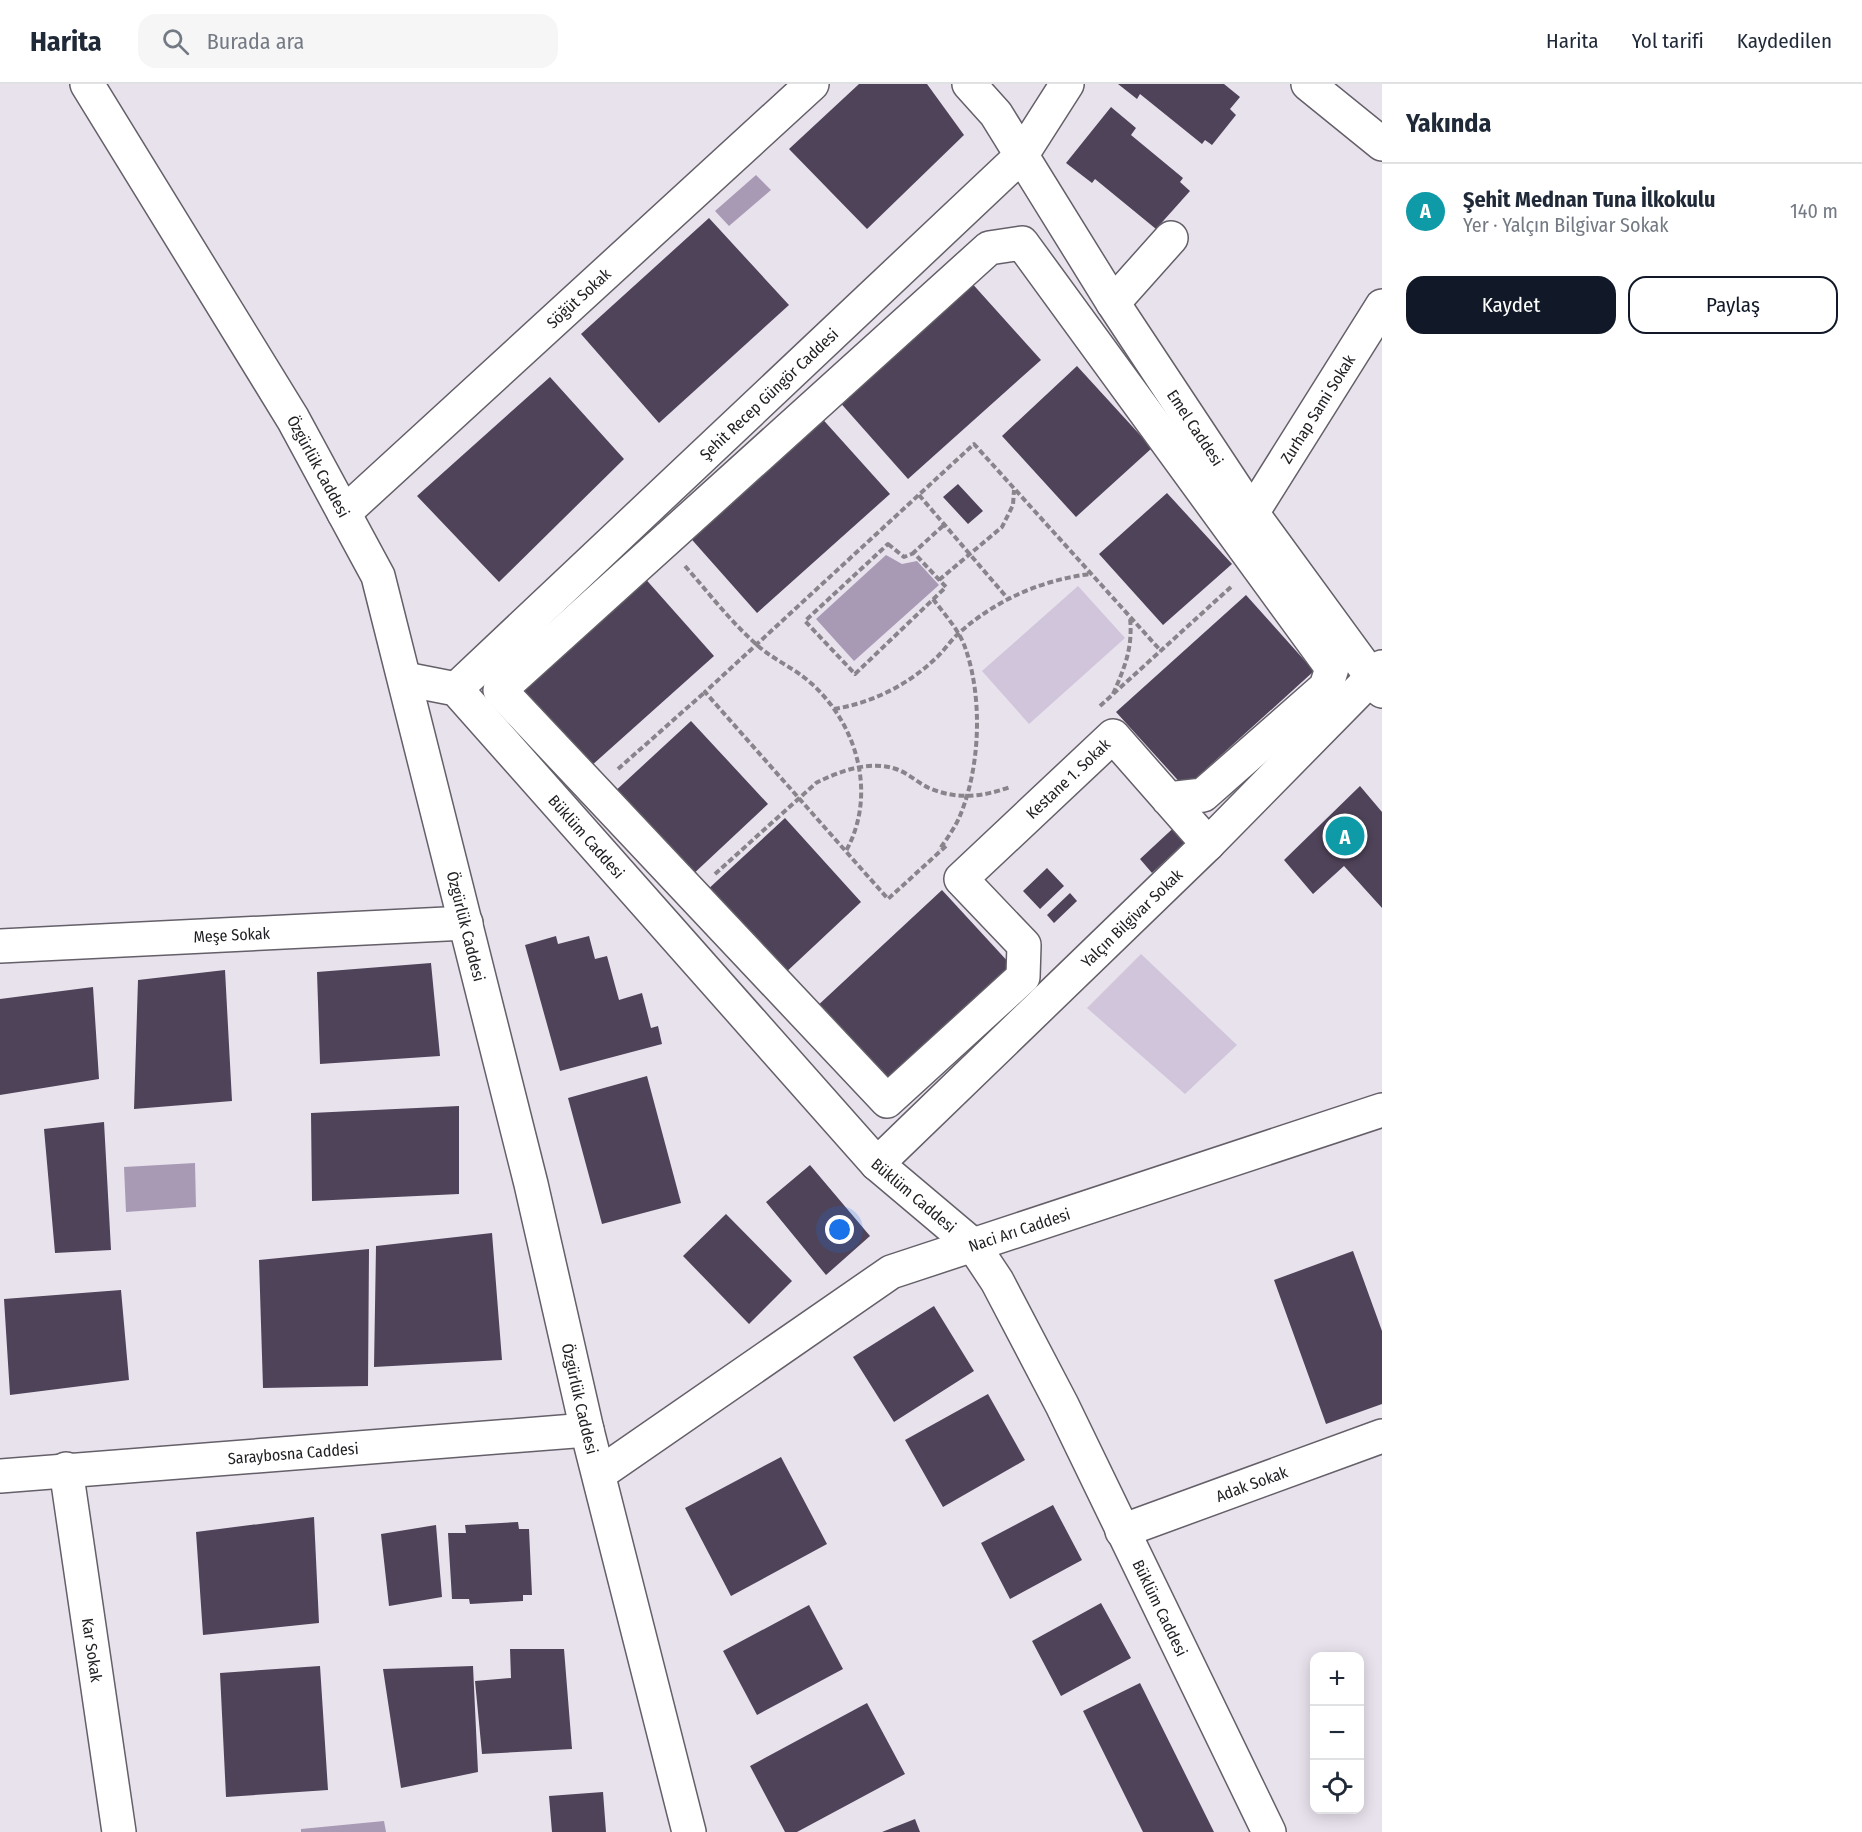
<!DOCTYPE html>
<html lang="tr">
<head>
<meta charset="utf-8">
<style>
  :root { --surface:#fff; --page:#f6f6f7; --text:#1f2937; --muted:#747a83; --line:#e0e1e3; --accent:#111827 }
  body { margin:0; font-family:"Fira Sans Condensed",sans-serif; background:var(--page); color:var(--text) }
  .controls { position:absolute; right:18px; bottom:18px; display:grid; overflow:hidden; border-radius:12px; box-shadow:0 3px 15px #0003 }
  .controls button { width:54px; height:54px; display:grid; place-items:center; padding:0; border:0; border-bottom:2px solid var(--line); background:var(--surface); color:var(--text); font:30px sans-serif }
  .you { position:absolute; left:840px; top:1146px; width:21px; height:21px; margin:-15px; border:4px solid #fff; border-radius:50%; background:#1a73e8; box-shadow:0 0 0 9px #1a73e833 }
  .badge { display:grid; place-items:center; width:39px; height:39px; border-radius:50%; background:var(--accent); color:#fff; font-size:20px; font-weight:700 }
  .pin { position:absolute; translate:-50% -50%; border:3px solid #fff; box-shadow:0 2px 6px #0006 }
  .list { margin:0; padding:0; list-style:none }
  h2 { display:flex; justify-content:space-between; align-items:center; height:78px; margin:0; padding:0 24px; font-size:26px }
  h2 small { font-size:20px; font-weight:400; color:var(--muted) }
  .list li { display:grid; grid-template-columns:39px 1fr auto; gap:18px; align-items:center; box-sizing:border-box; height:96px; padding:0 24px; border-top:2px solid var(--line) }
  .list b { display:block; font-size:22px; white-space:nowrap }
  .list p { margin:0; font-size:20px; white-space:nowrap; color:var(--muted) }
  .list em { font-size:20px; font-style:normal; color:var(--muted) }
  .actions { display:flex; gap:12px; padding:18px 24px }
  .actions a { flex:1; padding:14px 0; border:2px solid var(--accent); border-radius:18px; text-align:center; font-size:21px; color:var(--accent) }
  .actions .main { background:var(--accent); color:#fff }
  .icon { flex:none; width:33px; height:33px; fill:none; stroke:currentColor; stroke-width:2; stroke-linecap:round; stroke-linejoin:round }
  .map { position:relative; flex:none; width:1382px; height:1748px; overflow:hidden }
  header { display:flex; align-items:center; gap:36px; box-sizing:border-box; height:84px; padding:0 30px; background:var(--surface); border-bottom:2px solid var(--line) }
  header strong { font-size:28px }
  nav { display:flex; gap:33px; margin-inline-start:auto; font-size:21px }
  .search { width:420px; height:54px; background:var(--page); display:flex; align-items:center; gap:15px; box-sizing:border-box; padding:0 21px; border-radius:18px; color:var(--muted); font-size:22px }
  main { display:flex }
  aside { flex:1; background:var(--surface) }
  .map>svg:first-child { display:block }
</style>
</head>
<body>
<header>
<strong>Harita</strong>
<div class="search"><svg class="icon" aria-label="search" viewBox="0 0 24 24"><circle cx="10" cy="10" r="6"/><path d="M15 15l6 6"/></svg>Burada ara</div>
<nav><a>Harita</a><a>Yol tarifi</a><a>Kaydedilen</a></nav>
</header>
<main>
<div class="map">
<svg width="1382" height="1748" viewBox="0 0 1382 1748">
  <rect width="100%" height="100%" fill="#e8e2ed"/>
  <path fill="#d0c5da" d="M1078 502 1125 554 1029 640 982 587Z
    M1141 870 1237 961 1185 1010 1087 924Z"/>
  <path fill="#a89ab5" d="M756 91 771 106 729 142 715 127Z
    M886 471 902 480 917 477 939 501 854 577 816 535Z
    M195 1079 196 1123 126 1128 124 1083Z
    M384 1737 386 1748H301V1745Z"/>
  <path fill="#4f4359" d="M859 0H927L964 51 867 145 789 65Z
    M1118 0H1224L1240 13 1230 25 1236 31 1212 61 1205 56 1202 60 1140 10 1137 15Z
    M1111 23 1136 44 1131 51 1183 94 1180 98 1190 107 1156 145 1095 95 1092 99 1066 79Z
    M709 134 789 221 659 339 581 250Z
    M969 196 1041 276 908 395 837 315Z
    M1077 282 1152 364 1076 433 1002 352Z
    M550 293 624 375 499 498 417 412Z
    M818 330 890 410 757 529 686 449Z
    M958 400 983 427 968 440 943 413Z
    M1167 409 1232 480 1163 541 1099 470Z
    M642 491 714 572 581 691 509 610Z
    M1246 511 1314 587 1185 704 1116 628Z
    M691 637 768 720 689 794 612 710Z
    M1360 702 1382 728V824L1344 782 1313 810 1284 776Z
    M785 734 861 818 782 892 705 808Z
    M1182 736 1194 750 1152 789 1140 775Z
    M1047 784 1064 802 1040 825 1023 807Z
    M942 806 1011 881 883 1000 814 925Z
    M1070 809 1077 817 1054 839 1047 831Z
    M556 852 558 860 589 852 595 875 607 872 619 916 642 909 651 944 658 942 662 960 560 987 525 861Z
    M431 879 440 972 320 980 317 888Z
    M225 886 232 1017 134 1025 138 896Z
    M93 903 99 995 0 1011V915Z
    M647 992 681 1119 602 1140 568 1014Z
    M459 1022V1110L312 1117 311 1029Z
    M104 1038 111 1166 55 1169 44 1045Z
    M810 1081 870 1152 826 1191 766 1118Z
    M726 1130 792 1197 749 1240 683 1172Z
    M492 1149 502 1276 374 1283 376 1162Z
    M369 1165 368 1302 263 1304 259 1176Z
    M1353 1167 1382 1247V1320L1326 1340 1274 1196Z
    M121 1206 129 1296 10 1311 4 1215Z
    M934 1222 974 1287 894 1338 853 1273Z
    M988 1310 1025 1376 943 1423 905 1356Z
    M781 1373 827 1460 731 1512 685 1424Z
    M1053 1421 1082 1476 1010 1515 981 1459Z
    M314 1433 319 1539 203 1551 196 1448Z
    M518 1438 519 1445H529L532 1511H523V1517L470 1520 469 1515H452L448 1449H466L465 1441Z
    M436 1441 442 1513 389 1522 381 1450Z
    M1101 1519 1131 1574 1061 1612 1032 1557Z
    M809 1521 843 1585 757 1631 723 1567Z
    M510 1565H564L572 1665 482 1670 475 1597 511 1594Z
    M320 1582 328 1706 226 1713 220 1589Z
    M473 1582 478 1688 401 1704 383 1585Z
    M1140 1599 1214 1748H1143L1083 1627Z
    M867 1619 905 1690 797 1748H785L750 1682Z
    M603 1708 606 1748H552L549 1712Z
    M915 1735 920 1748H882Z"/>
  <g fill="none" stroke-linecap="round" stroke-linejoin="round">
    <g stroke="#645f68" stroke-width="36">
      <g id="minor">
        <path id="s1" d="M969 0 996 30 1113 219 1252 429 1382 607"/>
        <path d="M1308 0 1382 60"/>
        <path d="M1113 219 1171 154"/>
        <path id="s2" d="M344 429 812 0"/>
        <path id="s3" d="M1252 429 1382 222"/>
        <path id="s4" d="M405 595 456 605 877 1080 973 1161 997 1197 1062 1321 1269 1748"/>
        <path id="s5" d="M456 605 1021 72 1067 0"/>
        <path id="s6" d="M1168 715 1203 711 1326 603 1332 584 1022 159 989 164 500 606 887 1017 1023 893 1024 861 961 795 1113 652 1208 760"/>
        <path id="s7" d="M0 862 466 839"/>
        <path id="s8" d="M877 1080 1208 760 1382 583"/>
        <path id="s9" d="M66 1385 119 1748"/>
        <path id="s10" d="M599 1390 891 1188 1382 1026"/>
        <path id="s11" d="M0 1392 587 1346"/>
        <path id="s12" d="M1122 1447 1382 1352"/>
      </g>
    </g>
    <g stroke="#645f68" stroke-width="36">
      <g id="major">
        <path id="s13" d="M87 0 293 335 378 492 531 1100 587 1346 689 1748"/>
      </g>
    </g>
    <path stroke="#89848c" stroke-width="4" stroke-dasharray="6 3" stroke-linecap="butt" d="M919 411 1009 516
      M888 460 904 473 914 469 946 503 855 590 805 537Z
      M912 470 945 440
      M685 482C708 508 730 537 756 560 773 576 795 584 812 600 858 642 877 711 846 767
      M939 496 1002 443 1013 421 1014 406
      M933 515C945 531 960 547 966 566 983 616 980 686 959 734 954 745 946 756 939 766
      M1113 610C1125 583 1133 563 1130 534
      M1100 622 1232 502
      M834 625C872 619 908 601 936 574 944 567 950 557 958 550 995 516 1042 496 1090 490
      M618 685 705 608
      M946 762 888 815 705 608 974 360 1161 567
      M715 790 816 699C839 687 870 676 896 685 908 689 918 699 929 704 957 716 982 713 1010 703"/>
    <use href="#minor" stroke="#fff" stroke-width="33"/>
    <use href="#major" stroke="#fff" stroke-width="33"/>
  </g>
  <g text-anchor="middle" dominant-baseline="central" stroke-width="6" stroke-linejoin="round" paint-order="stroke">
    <g font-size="16" fill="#222024" stroke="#e8e2ed">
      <text stroke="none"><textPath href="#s2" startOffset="318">Söğüt Sokak</textPath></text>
      <text stroke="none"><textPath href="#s5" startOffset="430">Şehit Recep Güngör Caddesi</textPath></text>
      <text stroke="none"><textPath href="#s3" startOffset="123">Zurhap Sami Sokak</textPath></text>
      <text stroke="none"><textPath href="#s1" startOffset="412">Emel Caddesi</textPath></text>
      <text stroke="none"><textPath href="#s13" startOffset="447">Özgürlük Caddesi</textPath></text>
      <text stroke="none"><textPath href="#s6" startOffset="2456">Kestane 1. Sokak</textPath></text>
      <text stroke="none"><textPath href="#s4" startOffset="249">Büklüm Caddesi</textPath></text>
      <text stroke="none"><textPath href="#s8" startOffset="354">Yalçın Bilgivar Sokak</textPath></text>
      <text stroke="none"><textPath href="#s13" startOffset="933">Özgürlük Caddesi</textPath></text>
      <text stroke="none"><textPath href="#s7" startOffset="232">Meşe Sokak</textPath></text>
      <text stroke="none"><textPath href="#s4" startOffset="735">Büklüm Caddesi</textPath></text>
      <text stroke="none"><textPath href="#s10" startOffset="490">Naci Arı Caddesi</textPath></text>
      <text stroke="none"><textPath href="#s13" startOffset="1419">Özgürlük Caddesi</textPath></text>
      <text stroke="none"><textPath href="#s11" startOffset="294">Saraybosna Caddesi</textPath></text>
      <text stroke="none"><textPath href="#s12" startOffset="138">Adak Sokak</textPath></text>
      <text stroke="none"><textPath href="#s4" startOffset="1221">Büklüm Caddesi</textPath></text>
      <text stroke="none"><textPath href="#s9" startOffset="183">Kar Sokak</textPath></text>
    </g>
  </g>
</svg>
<div class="controls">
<button>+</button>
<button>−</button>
<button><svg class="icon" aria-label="locate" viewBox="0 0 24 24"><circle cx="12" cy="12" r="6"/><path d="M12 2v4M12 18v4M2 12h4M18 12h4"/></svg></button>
</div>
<div class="you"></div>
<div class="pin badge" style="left:1345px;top:752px;background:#0f9aa8">A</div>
</div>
<aside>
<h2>Yakında<small></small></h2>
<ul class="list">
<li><span class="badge" style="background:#0f9aa8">A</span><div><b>Şehit Mednan Tuna İlkokulu</b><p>Yer · Yalçın Bilgivar Sokak</p></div><em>140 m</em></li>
</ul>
<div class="actions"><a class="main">Kaydet</a><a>Paylaş</a></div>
</aside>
</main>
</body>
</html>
